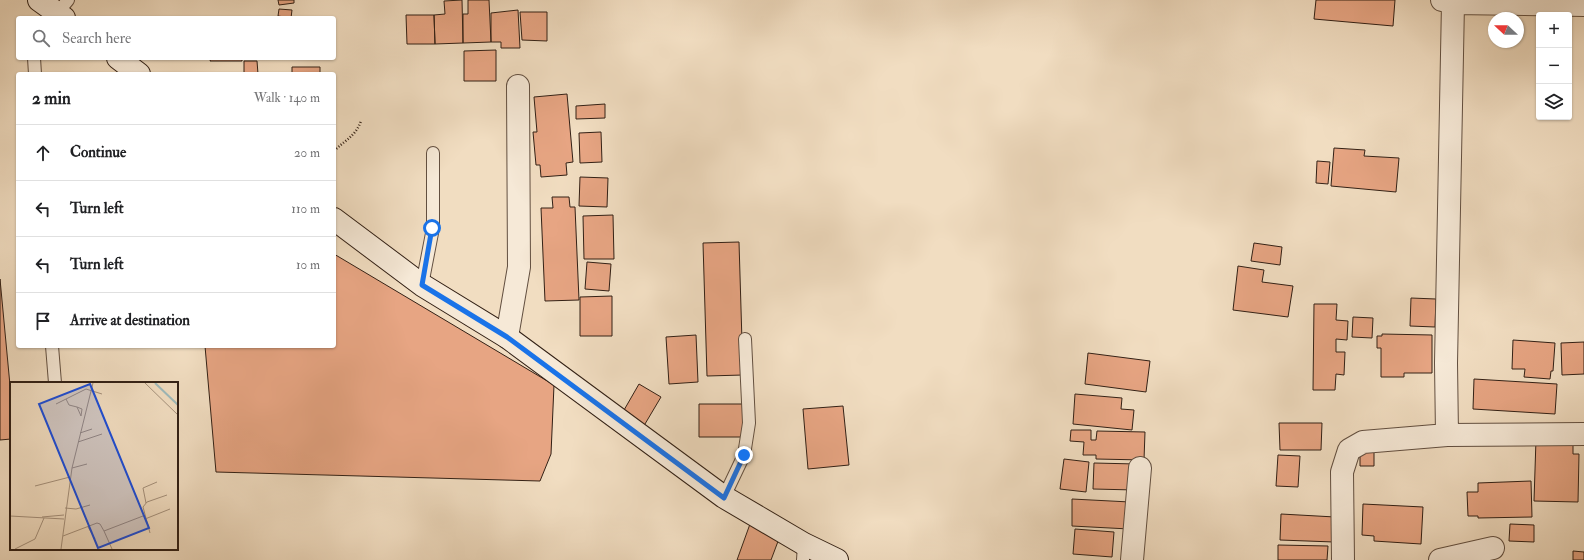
<!DOCTYPE html>
<html lang="en">
<head>
<meta charset="utf-8">
<style>
  :root { --surface:#fff; --page:#f6f6f6; --text:#202124; --muted:#757577; --line:#e0e0e0 }
  body { margin:0; font-family:"IM FELL Double Pica",serif; background:var(--page); color:var(--text) }
  .controls { position:absolute; right:12px; top:12px; display:grid; overflow:hidden; border-radius:4px; box-shadow:0 1px 3px #0004 }
  .controls button { width:36px; height:36px; display:grid; place-items:center; padding:0; border:0; border-bottom:1px solid var(--line); background:var(--surface); color:var(--text); font:20px sans-serif }
  .compass { position:absolute; left:1488px; top:12px; width:36px; height:36px; border-radius:50%; background:var(--surface); box-shadow:0 1px 3px #0004; rotate:292deg }
  .stop { position:absolute; width:12px; height:12px; margin:-9px; border:3px solid #1a73e8; border-radius:50%; background:#fff }
  .stop.end { background:#1a73e8; border-color:#fff; box-shadow:0 1px 4px #0008 }
  .list { margin:0; padding:0; list-style:none }
  h2 { display:flex; justify-content:space-between; align-items:center; height:52px; margin:0; padding:0 16px; font-size:17px }
  h2 small { font-size:13px; font-weight:400; color:var(--muted) }
  .list li { display:grid; grid-template-columns:26px 1fr auto; gap:12px; align-items:center; box-sizing:border-box; height:56px; padding:0 16px; border-top:1px solid var(--line) }
  .list b { display:block; font-size:15px; white-space:nowrap }
  .list em { font-size:13px; font-style:normal; color:var(--muted) }
  .icon { flex:none; width:22px; height:22px; fill:none; stroke:currentColor; stroke-width:2; stroke-linecap:round; stroke-linejoin:round }
  .map { position:relative; flex:none; width:1584px; height:560px; overflow:hidden }
  .search { position:absolute; background:var(--surface); box-shadow:0 1px 3px #0004; left:16px; top:16px; width:320px; height:44px; display:flex; align-items:center; gap:10px; box-sizing:border-box; padding:0 14px; border-radius:4px; color:var(--muted); font-size:15px }
  .panel { position:absolute; background:var(--surface); box-shadow:0 1px 3px #0004; left:16px; top:72px; width:320px; height:276px; border-radius:4px }
  .map>svg:first-child { display:block }
</style>
</head>
<body>
<div class="map">
<svg width="1584" height="560" viewBox="0 0 1584 560">
  <rect width="100%" height="100%" fill="#f1ddc1"/>
  <filter id="stains"><feTurbulence type="fractalNoise" baseFrequency=".005" numOctaves="4"/><feColorMatrix values="0 0 0 0 .2 0 0 0 0 .09 0 0 0 0 .02 0 0 0 .5 -.17"/></filter>
  <radialGradient id="worn" r=".72"><stop offset=".6" stop-color="#630" stop-opacity="0"/><stop offset="1" stop-color="#630" stop-opacity=".3"/></radialGradient>
  <path fill="#e7a583" stroke="#322015" d="M278 0H294V3L279 5Z
    M462 0 463 43 435 44 434 15 445 14 444 1Z
    M468 0H489L491 42 463 43V14H468Z
    M1316 0H1395L1393 26 1314 19Z
    M279 9 292 10 291 18 278 16Z
    M518 10 520 48H501V42H491V13Z
    M520 12H547V41L522 40Z
    M406 15H434L435 44H407Z
    M496 50V81H464V51Z
    M211 58H242V61H210Z
    M244 61H257L258 74H244Z
    M292 67H320V74H292Z
    M567 94 573 162 566 163 567 175 541 177 540 165H536L533 132H537L534 97Z
    M605 104V118L576 119V106Z
    M601 132 602 162 580 163 579 133Z
    M1334 148 1365 150 1364 156 1399 158 1396 192 1331 186Z
    M1317 161 1330 162 1328 184 1316 183Z
    M580 177 608 178 607 207 579 206Z
    M552 197H569L570 207H575L579 300 545 301 541 208H553Z
    M613 215 614 259H584L583 216Z
    M739 242 743 375 707 376 703 243Z
    M1254 243 1282 247 1280 265 1251 261Z
    M334 254 554 385 551 454 540 481 216 472 205 346H334Z
    M587 262 611 264 609 291 585 289Z
    M1238 266 1264 270 1262 282 1293 286 1288 317 1233 310Z
    M0 279 11 396V439L0 440Z
    M612 296V336H580V297Z
    M1411 298 1436 299 1435 327 1410 326Z
    M1314 304H1337L1336 320 1348 321 1347 340 1336 339V352H1345L1344 375 1336 374 1335 390H1313Z
    M1353 317 1373 318 1372 338 1352 337Z
    M1382 334 1432 335V373H1404V377H1381V348H1377V336H1382Z
    M696 335 698 382 669 384 666 337Z
    M1513 340 1555 343 1553 371H1551L1550 379 1524 377 1525 369H1512Z
    M1584 342V374L1562 375 1561 343Z
    M1088 353 1150 361 1146 392 1085 384Z
    M1474 379 1557 384 1555 414 1473 409Z
    M639 384 661 397 642 429 620 417Z
    M1075 394 1122 398 1121 409 1134 410 1132 430 1073 424Z
    M699 404H743V437H699Z
    M843 406 849 465 808 469 803 409Z
    M1279 423H1322L1321 450H1280Z
    M1071 430H1091V440H1096L1097 431 1145 432 1144 460 1096 459V455H1083L1084 442 1070 441Z
    M1536 439 1573 440V454H1579L1578 502 1534 501Z
    M1360 446H1374V466H1360Z
    M1278 455 1300 456 1298 487 1276 486Z
    M1064 459 1089 462 1086 492 1060 489Z
    M1094 463 1136 464 1135 490 1093 489Z
    M1531 481 1532 517 1478 518V516H1468L1467 492H1478V483Z
    M1072 499 1130 502 1129 529 1072 526Z
    M1363 504 1423 507 1421 544 1374 541V536L1362 535Z
    M1281 514 1335 517 1334 542 1280 540Z
    M750 524 780 536 771 560H737Z
    M1510 524 1534 525V542L1509 541Z
    M1075 529 1114 532 1112 557 1073 554Z
    M1278 545 1328 546 1327 560H1278Z
    M1573 551 1584 552V560H1573Z"/>
  <g fill="none" stroke-linecap="round" stroke-linejoin="round">
    <g stroke="#624f40" stroke-width="14">
      <path id="lane" d="M54 17 68 0
        M34 58 35 74
        M422 285 433 228V153
        M52 346 55 383
        M724 497 744 455 749 423 745 339
        M803 560 804 544"/>
    </g>
    <g stroke="#624f40" stroke-width="24">
      <path id="street" d="M1442 0 1453 3 1584 5
        M507 337 519 267 518 86
        M1447 435 1584 434
        M1132 560 1140 468
        M1343 560 1342 472 1349 450 1363 442 1447 435 1446 363 1453 3
        M1440 560 1493 548"/>
    </g>
    <g stroke="#322015" stroke-width="24">
      <path id="secondary" d="M39 0 64 18
        M118 58 139 74
        M334 219 422 285 507 337 724 497 804 544 837 560"/>
    </g>
    <path stroke="#322015" stroke-width="2.5" stroke-dasharray="1 2" stroke-linecap="butt" d="M334 151C345 140 355 137 361 121"/>
    <use href="#lane" stroke="#f6e9d7" stroke-width="12"/>
    <use href="#street" stroke="#f6e9d7" stroke-width="22"/>
    <use href="#secondary" stroke="#f6e9d7" stroke-width="22"/>
  </g>
  <g fill="none" stroke-linecap="round" stroke-linejoin="round">
    <path stroke="#1a73e8" stroke-width="5" d="M432 228 422 285 507 337 724 498 744 455"/>
  </g>
  <g transform="translate(10 382)">
    <rect width="168" height="168" fill="#f1ddc1"/>
    <path fill="none" stroke="#9ebabc" stroke-width="2" d="M145 1 168 23"/>
    <path fill="none" stroke="#a5917c" stroke-width="1" d="M135 1 168 33M56 17 59 23 67 25 72 27 71 34 67 25M46 22 76 7 92 12M70 51 82 47M68 60 92 52M62 86 77 82M25 104 60 95M136 121 133 106 147 100M55 126 66 127 80 123M0 134 54 137M32 135 54 133M135 137 160 127M78 145 85 157M94 149 102 167M140 151 133 125 137 120 157 113M53 154 87 141 90 142 94 149 133 134M5 167 25 157 34 136M51 167 62 86 83 1"/>
    <path fill="#1d4ed8" fill-opacity="0.15" stroke="#1d4ed8" stroke-width="2" d="M80 2 139 146 88 166 29 22Z"/>
    <rect width="168" height="168" fill="none" stroke="#322015" stroke-width="2"/>
  </g>
  <rect width="100%" height="100%" filter="url(#stains)"/>
  <rect width="100%" height="100%" fill="url(#worn)"/>
</svg>
<div class="controls">
<button>+</button>
<button>−</button>
<button><svg class="icon" aria-label="layers" viewBox="0 0 24 24"><path d="M12 4l9 5-9 5-9-5zM3 14l9 5 9-5"/></svg></button>
</div>
<svg class="compass" viewBox="-18 -18 36 36"><path d="M0-13l5 13h-10z" fill="#e53935"/><path d="M0 13l5-13h-10z" fill="#757577"/></svg>
<div class="stop" style="left:432px;top:228px"></div>
<div class="stop end" style="left:744px;top:455px"></div>
<div class="search"><svg class="icon" aria-label="search" viewBox="0 0 24 24"><circle cx="10" cy="10" r="6"/><path d="M15 15l6 6"/></svg>Search here</div>
<section class="panel">
<h2>2 min<small>Walk · 140 m</small></h2>
<ul class="list">
<li><svg class="icon" aria-label="ahead" viewBox="0 0 24 24"><path d="M12 20V5M6 11l6-6 6 6"/></svg><div><b>Continue</b></div><em>20 m</em></li>
<li><svg class="icon" aria-label="left" viewBox="0 0 24 24"><path d="M17 20v-9H6M10 6l-5 5 5 5"/></svg><div><b>Turn left</b></div><em>110 m</em></li>
<li><svg class="icon" aria-label="left" viewBox="0 0 24 24"><path d="M17 20v-9H6M10 6l-5 5 5 5"/></svg><div><b>Turn left</b></div><em>10 m</em></li>
<li><svg class="icon" aria-label="arrive" viewBox="0 0 24 24"><path d="M6 21V4h12l-3 4 3 4H6"/></svg><div><b>Arrive at destination</b></div></li>
</ul>
</section>
</div>
</body>
</html>
